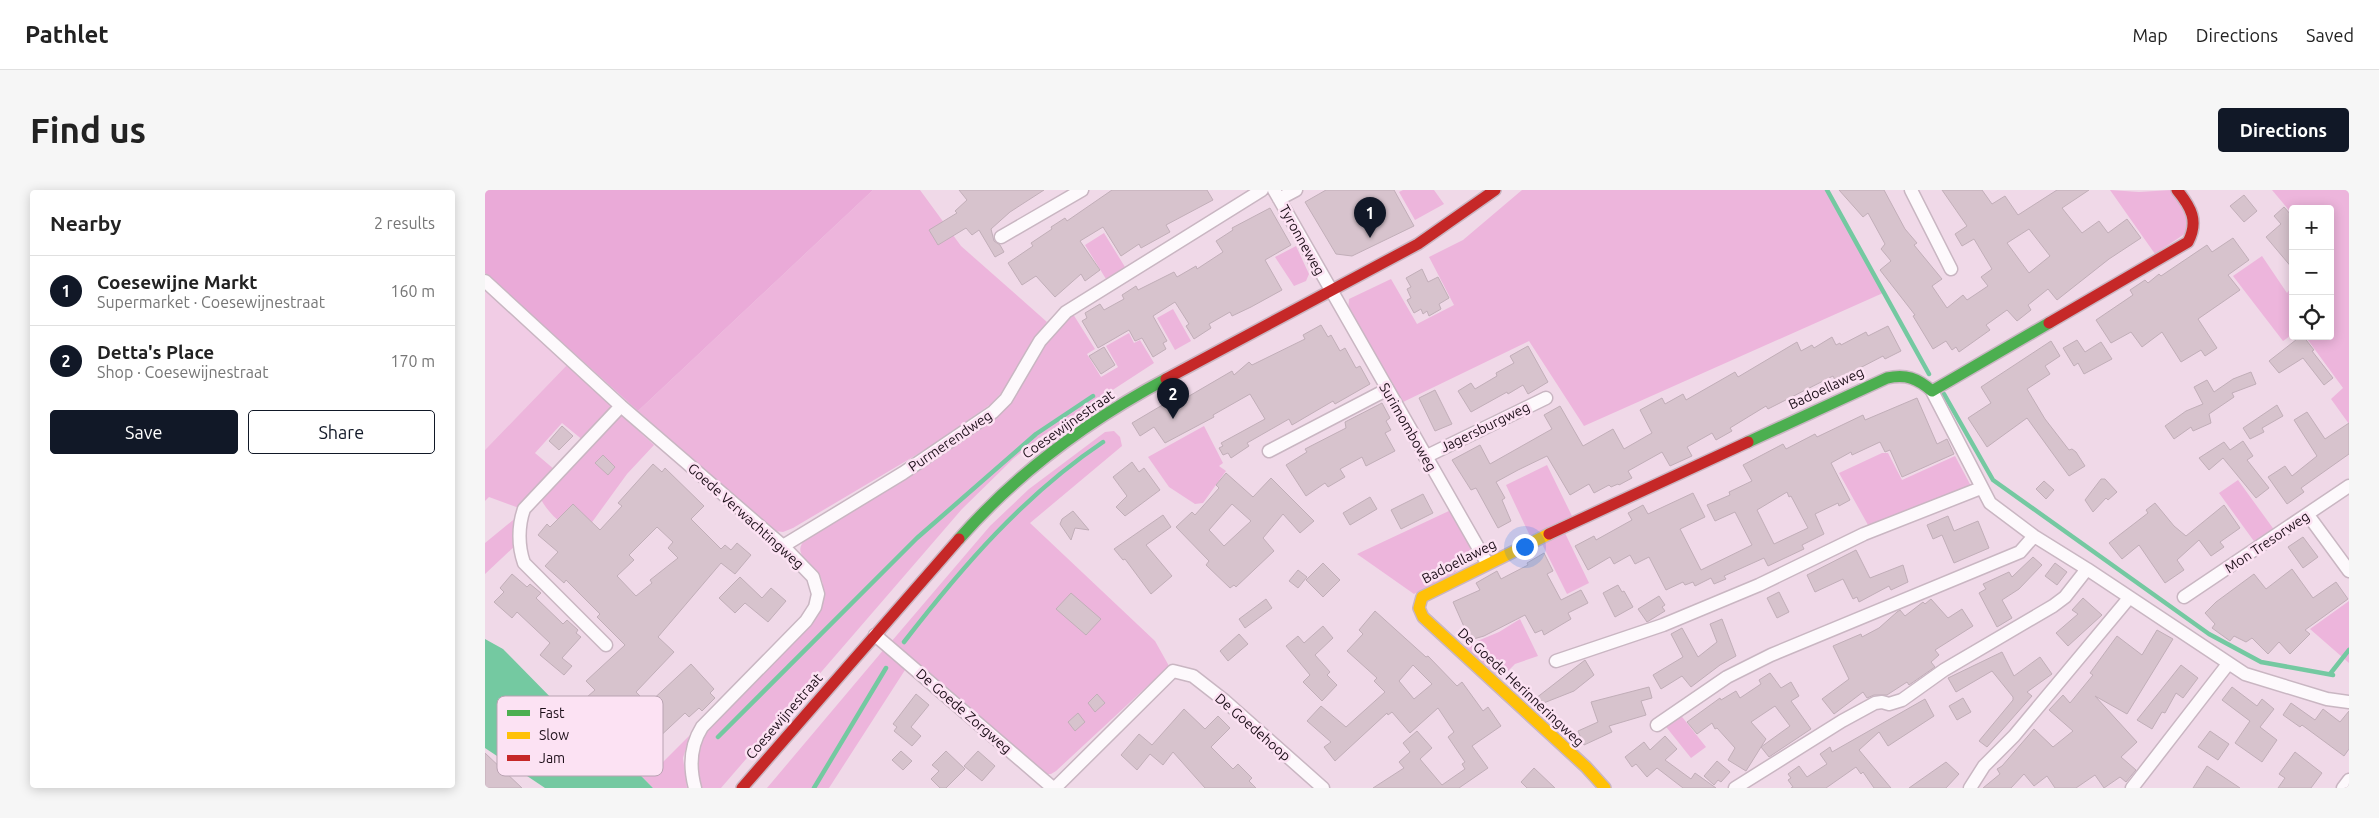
<!DOCTYPE html>
<html lang="en">
<head>
<meta charset="utf-8">
<style>
  :root { --surface:#fff; --page:#f6f6f6; --text:#222; --muted:#767676; --line:#e0e0e0; --accent:#111827 }
  body { margin:0; font-family:Ubuntu,sans-serif; background:var(--page); color:var(--text) }
  .controls { position:absolute; right:15px; top:15px; display:grid; overflow:hidden; border-radius:5px; box-shadow:0 2px 12px #0003 }
  .controls button { width:45px; height:45px; display:grid; place-items:center; padding:0; border:0; border-bottom:1px solid var(--line); background:var(--surface); color:var(--text); font:25px sans-serif }
  .you { position:absolute; left:1039px; top:356px; width:18px; height:18px; margin:-12px; border:4px solid #fff; border-radius:50%; background:#1a73e8; box-shadow:0 0 0 8px #1a73e833 }
  .badge { display:grid; place-items:center; width:32px; height:32px; border-radius:50%; background:var(--accent); color:#fff; font-size:16px; font-weight:700 }
  .pin { position:absolute; translate:-50% -41px; filter:drop-shadow(0 1px 2px #0008) }
  .pin::after { content:''; position:absolute; top:26px; width:18px; height:15px; background:inherit; clip-path:polygon(0 0,100% 0,50% 100%) }
  .list { margin:0; padding:0; list-style:none }
  h2 { display:flex; justify-content:space-between; align-items:center; height:65px; margin:0; padding:0 20px; font-size:21px }
  h2 small { font-size:16px; font-weight:400; color:var(--muted) }
  .list li { display:grid; grid-template-columns:32px 1fr auto; gap:15px; align-items:center; box-sizing:border-box; height:70px; padding:0 20px; border-top:1px solid var(--line) }
  .list b { display:block; font-size:19px; white-space:nowrap }
  .list p { margin:0; font-size:16px; white-space:nowrap; color:var(--muted) }
  .list em { font-size:16px; font-style:normal; color:var(--muted) }
  .actions { display:flex; gap:10px; padding:15px 20px }
  .actions a { flex:1; padding:11px 0; border:1px solid var(--accent); border-radius:5px; text-align:center; font-size:18px; color:var(--accent) }
  .actions .main { background:var(--accent); color:#fff }
  .icon { flex:none; width:28px; height:28px; fill:none; stroke:currentColor; stroke-width:2; stroke-linecap:round; stroke-linejoin:round }
  .map { position:relative; flex:none; width:1864px; height:598px; overflow:hidden; border-radius:5px }
  header { display:flex; align-items:center; gap:30px; box-sizing:border-box; height:70px; padding:0 25px; background:var(--surface); border-bottom:1px solid var(--line) }
  header strong { font-size:24px }
  nav { display:flex; gap:28px; margin-inline-start:auto; font-size:18px }
  .intro { display:flex; align-items:center; justify-content:space-between; box-sizing:border-box; height:120px; padding:0 30px }
  h1 { margin:0; font-size:35px }
  .button { padding:12px 22px; border-radius:5px; background:var(--accent); color:#fff; font-size:18px; font-weight:700 }
  main { display:flex; gap:30px; padding:0 30px }
  aside { flex:1; background:var(--surface); border-radius:5px; box-shadow:0 2px 12px #0003 }
  .map>svg:first-child { display:block }
</style>
</head>
<body>
<header>
<strong>Pathlet</strong>
<nav><a>Map</a><a>Directions</a><a>Saved</a></nav>
</header>
<div class="intro"><h1>Find us</h1><a class="button">Directions</a></div>
<main>
<aside>
<h2>Nearby<small>2 results</small></h2>
<ul class="list">
<li><span class="badge">1</span><div><b>Coesewijne Markt</b><p>Supermarket · Coesewijnestraat</p></div><em>160 m</em></li>
<li><span class="badge">2</span><div><b>Detta's Place</b><p>Shop · Coesewijnestraat</p></div><em>170 m</em></li>
</ul>
<div class="actions"><a class="main">Save</a><a>Share</a></div>
</aside>
<div class="map">
<svg width="1864" height="598" viewBox="0 0 1864 598">
  <rect width="100%" height="100%" fill="#f0d9e8"/>
  <path fill="#f1cce5" d="M0 100 82 175 0 260Z"/>
  <path fill="#edb5dc" d="M388 0H435L476 56 562 132 546 153 520 199 506 214 448 255 308 338 298 342 290 341 153 221Z
    M918 0H949L959 14 930 30 914 2Z
    M1037 0H1342L1398 103 1099 236 1044 151 916 213 863 121 864 109 906 89 932 134 969 115 944 67 978 50Z
    M1625 0 1654 2 1686 0 1702 22 1701 43 1670 64Z
    M1787 0H1864V234L1846 209 1858 198 1820 146H1845V19H1808V25Z
    M619 43 640 77 621 89 600 55Z
    M811 56 824 84 821 91 809 96 790 67Z
    M1777 66 1802 103 1808 95V144L1798 151 1748 86Z
    M688 119 706 151 690 160 672 128Z
    M588 124 610 159 602 164 616 187 633 177 621 156 644 143 649 153 655 150 669 173 554 248 528 269 477 319 236 598H217C212 577 209 559 222 541L335 422C338 409 341 398 335 386 327 370 304 366 322 347L478 251 507 231 527 210 568 143Z
    M82 175 129 219 99 251 77 233 50 263 70 280 34 318 4 307 0 311V260Z
    M133 222 169 255 142 284 97 346C76 333 66 328 54 306Z
    M719 236 738 273 734 276 741 281 718 313 710 314 684 297 663 267Z
    M629 241 635 247 637 256 545 333 670 451 684 476 571 581 566 584H560L406 452 505 336 544 299 620 242Z
    M1397 263H1403L1417 290 1470 266 1486 296 1383 335 1354 283Z
    M1062 275 1087 326 1045 346 1021 295Z
    M1753 290 1790 341 1771 354 1734 303Z
    M966 320 988 362C986 380 944 396 929 404L872 364Z
    M33 326 32 354 0 384V353Z
    M1079 341 1104 393 1082 404 1056 352Z
    M1864 411V473L1825 439Z
    M1035 429 1053 466 1030 474 1016 488 978 457 1014 442Z
    M400 458 420 480 344 598H282Z
    M1194 523 1221 557 1206 568 1178 533Z
    M131 542 169 581 205 545 198 568 202 598H168L122 551Z"/>
  <path fill="#eaaad8" d="M0 0H388L153 221 0 83Z"/>
  <path fill="#74c9a1" d="M0 449 18 459 77 519 95 524 168 598H60L0 558Z"/>
  <g fill="none" stroke-linecap="round" stroke-linejoin="round">
    <path stroke="#74c9a1" stroke-width="4.5" d="M1342 0 1444 184
      M1459 204 1508 290 1724 444 1776 472 1848 485
      M419 452C477 377 539 305 618 252
      M1845 484 1864 460
      M233 547 432 348 551 244 608 206
      M329 598 401 478"/>
  </g>
  <path fill="#d7c3cd" stroke="#c1aeb8" fill-rule="evenodd" d="M474 0H559L525 22 506 39 509 51 515 55 519 62 510 67 494 40 487 45 481 38 453 55 444 40 472 23 470 21 482 10Z
    M627 0H722L728 10 681 35 685 42 656 58 654 54 636 66 618 37 595 51 615 80 600 91 596 84 570 107 551 86 537 95 523 73 548 56 546 53 567 39 566 37 580 28 582 31Z
    M841 0H909L929 36 867 66 851 64 820 12Z
    M1354 0H1399L1420 39 1432 53 1429 55 1457 89 1447 96 1462 118 1478 105 1482 110 1503 96 1496 87 1507 79 1489 49 1477 56 1470 44 1482 36 1457 0H1497L1507 14 1520 6 1533 25 1572 0H1604L1577 18 1597 43 1614 31 1623 43 1642 29 1656 48 1624 69 1572 110 1563 99 1543 115 1546 120 1532 131 1522 120 1501 135 1505 140 1474 162 1471 157 1467 160 1461 151 1448 159 1428 126 1430 125 1395 80 1406 71 1396 59 1400 54 1383 23 1378 27ZM1544 39 1565 66 1544 83 1522 53Z
    M1759 5 1772 21 1759 32 1745 16Z
    M1799 17 1806 25 1808 24V79L1781 47 1796 34 1789 26Z
    M785 18 806 55 780 70 797 100 766 117 747 126 745 122 724 134 726 138 709 149 701 136 704 134 690 112 668 126 682 151 678 153 681 159 668 167 657 148 650 151 644 140 613 158 597 131 602 128 600 123 615 114 619 120 639 109 637 105 651 96 653 100 689 82 692 87 711 76 712 79 738 62 731 51 748 40 747 38Z
    M1748 48 1764 70 1743 85 1755 100 1713 129 1732 158 1720 166 1716 160 1696 172 1677 142 1657 157 1646 142 1626 153 1611 130 1648 105 1645 100 1660 90 1663 93 1674 84 1676 86 1722 55 1727 62Z
    M937 79 943 92 953 87 964 108 954 114 956 119 944 126 942 121 938 124 936 119 929 123 922 110 926 108 922 99 926 97 921 88Z
    M836 135 843 147 846 145 855 161 860 158 871 178 875 176 885 194 850 214 848 211 807 235 804 229 762 253 764 256 746 268 743 263 738 265 734 258 738 256 736 253 780 229 765 204 728 225 729 227 680 253 669 237 655 246 647 233 696 204 699 209 747 181 749 185 764 172 767 175 820 149 818 145Z
    M1403 136 1416 161 1400 169 1398 166 1371 180 1373 185 1353 196 1348 186 1283 219 1281 216 1245 238 1247 241 1231 250 1227 243 1202 257 1207 266 1185 276 1177 262 1143 281 1147 288 1134 295 1133 294 1126 297 1124 295 1109 303 1104 294 1085 305 1062 266 1033 280 1011 292 1020 308 1017 310 1026 331 1013 338 991 298 986 300 967 270 995 255 1005 274 1067 239 1059 225 1075 216 1098 256 1128 239 1139 259 1167 243 1155 220 1177 208 1180 214 1198 204 1201 210 1250 182 1253 187 1312 152 1316 161 1327 155 1329 158 1347 147 1351 155 1355 153 1356 155 1381 142 1383 146Z
    M1816 146H1818L1829 160 1827 161 1848 188 1839 195 1818 168 1794 183 1784 171Z
    M1592 150 1600 162 1616 152 1627 169 1599 184 1593 173 1589 176 1578 158Z
    M1566 151 1575 166 1560 176 1565 184 1542 199 1560 229 1584 260 1587 259 1591 262 1600 276 1584 286 1542 228 1502 257 1483 228 1506 213 1496 197Z
    M1043 156 1063 192 1043 204 1038 195 1023 204 1022 202 986 222 973 201 986 193 990 199 1012 186 1011 183 1029 173 1025 166Z
    M619 157 630 175 616 184 604 166Z
    M1766 182 1771 194 1747 203 1749 207 1724 224 1726 233 1708 241 1706 237 1689 249 1680 236 1701 221 1718 214 1709 197 1722 190 1729 202 1748 189Z
    M950 200 967 234 950 241 934 208Z
    M1432 208 1452 254 1462 249 1469 264 1417 287 1405 260 1400 262 1395 252 1367 265 1366 262 1346 273 1365 310 1354 316 1353 313 1330 324 1339 344 1317 355 1319 359 1283 376 1279 368 1239 386 1241 389 1229 394 1226 388 1210 396 1208 392 1200 395 1198 392 1181 400 1164 367 1150 374 1145 365 1129 374 1125 367 1103 380 1090 356 1109 346 1111 350 1147 330 1143 323 1158 315 1163 324 1208 303 1220 327 1195 339 1216 380 1267 355 1250 322 1230 331 1222 315 1245 305 1244 302 1267 291 1258 275 1298 254 1301 259 1330 244 1332 247 1378 225 1380 230ZM1302 302 1304 307 1306 306 1323 338 1289 354 1272 320Z
    M897 213 905 228 901 231 906 240 900 243 910 261 881 276 877 267 855 279 860 287 843 297 840 293 821 306 801 275 822 262 820 259 861 238 860 232Z
    M1792 215 1798 226 1777 238 1779 242 1765 249 1758 238Z
    M1822 222 1840 249 1864 233V264L1816 298 1819 302 1802 314 1783 287 1800 276 1807 286 1832 266 1809 230Z
    M77 236 88 246 74 260 64 251Z
    M1758 251 1768 266 1762 270 1784 298 1771 308 1738 268 1724 280 1714 268 1739 252 1745 260Z
    M118 265 130 277 123 285 110 273Z
    M647 272 654 282 659 278 675 300 640 326 631 317 642 306 628 287Z
    M168 274 177 282 180 278 219 316 206 329 236 359 240 355 246 360 252 353 266 365 250 384 236 373 173 447 189 462 151 502 163 514 206 474 229 499 225 503 230 508 217 521 214 518 204 527 200 523 156 564 102 507 110 500 101 491 140 455 112 427 115 424 81 390 79 393 60 376 73 362 53 345 62 334 65 337 88 314 115 340 137 316 133 313ZM172 337 188 352 183 358 193 368 165 390 167 393 151 406 132 386 149 370 144 365Z
    M741 283 768 307 786 288 829 331 815 343 798 324 778 348 789 361 751 397 749 395 745 398 721 375 724 371 691 337 707 322 710 325 734 298 731 295ZM747 314 766 331 739 356 724 340Z
    M1616 289H1620L1632 302 1623 310 1621 308 1608 322 1600 310Z
    M1559 291 1569 300 1561 309 1551 299Z
    M938 304 948 323 916 339 906 320Z
    M885 307 892 319 865 335 858 323Z
    M1670 313 1689 336 1701 346 1739 315 1755 338 1735 352 1739 357 1726 366 1714 350 1692 370 1699 380 1680 393 1654 355 1637 369 1624 353 1663 323 1661 320Z
    M588 321 604 340 590 338 586 350 575 334 577 329Z
    M678 325 686 337 661 355 687 386 666 404 640 369 638 370 629 359Z
    M1463 326 1469 341 1493 331 1504 358 1469 373 1457 345 1448 349 1442 335Z
    M1818 347 1833 367 1818 378 1803 357Z
    M1371 360 1385 388 1418 375 1423 392 1406 400 1404 396 1374 412 1372 407 1368 409 1358 389 1330 402 1322 385Z
    M1059 363 1068 381 1062 384 1076 410 1096 400 1103 413 1083 423 1086 429 1059 445 1057 440 1050 443 1040 425 999 446 985 450 968 412 995 400 991 393 1012 381 1016 389 1043 375 1042 373Z
    M1548 367 1557 375 1534 399 1517 410 1527 428 1512 437 1494 403 1501 399 1498 394 1524 382 1527 387Z
    M838 373 855 390 838 407 821 390Z
    M1570 373 1582 382 1572 395 1560 386Z
    M1807 379 1828 408 1851 392 1863 409 1820 440 1825 444 1805 464 1794 452 1783 464 1767 448 1761 452 1749 446 1745 451 1727 438 1730 434 1720 423 1731 412 1769 384 1781 399Z
    M813 380 822 387 813 398 804 391Z
    M27 384 42 397 45 394 56 403 51 408 78 434 82 430 93 440 91 443 96 447 77 468 87 476 79 485 55 465 65 453 32 422 27 428 9 412 19 402 15 398Z
    M255 387 277 408 286 398 301 411 283 432 260 413 250 423 234 408Z
    M1133 395 1137 402 1139 401 1148 417 1130 427 1118 403Z
    M1294 402 1304 422 1292 428 1282 408Z
    M586 403 616 429 601 445 571 419Z
    M1174 406 1180 415 1177 417 1180 421 1162 432 1153 419Z
    M1598 408 1617 425 1583 456 1571 443 1593 424 1587 420Z
    M781 409 787 418 760 438 754 429Z
    M1446 409 1463 428 1477 419 1488 436 1450 460 1454 465 1446 472 1450 477 1424 495 1422 492 1402 505H1389L1382 508 1378 502 1349 524 1337 509 1364 489 1348 456 1376 444 1377 447 1394 438 1412 422 1415 420 1420 426 1438 412 1440 414Z
    M890 421 941 467 943 466 972 496 977 492 998 521 1003 517 1016 536 987 556 1003 578 974 598H888L919 578 914 572 925 562 918 553 932 541 947 558 935 569 957 595 980 579 977 574 980 572 963 547 969 542 953 518 925 543 907 522 903 525 902 523 850 571 839 557 846 552 822 531 836 516 861 537 900 502 889 491 892 488 862 461 878 444 874 440ZM928 475 947 494 929 509 914 491Z
    M1237 429 1251 466 1235 475 1206 497 1197 486 1176 499 1168 485 1198 467 1186 444 1197 438 1213 467 1232 452 1225 434Z
    M838 436 848 448 830 465 845 482 842 485 852 495 837 511 818 492 825 485 801 456 813 446 819 453Z
    M1672 440 1688 449 1642 524 1610 506 1652 552 1636 567 1651 580 1641 592 1635 587 1619 598 1610 585 1591 598H1570L1562 586 1549 596 1539 584 1526 598H1498L1515 584 1512 579 1517 576 1549 539 1568 557 1588 541 1564 520 1578 505 1585 513 1608 485 1605 483 1632 446 1657 465Z
    M754 444 763 454 743 471 735 461Z
    M1517 462 1529 486 1555 467 1567 484 1542 502 1547 506 1502 557 1494 551 1528 510V507L1507 481 1471 502 1463 488Z
    M1100 470 1109 485 1089 501 1051 516 1046 512Z
    M1696 475 1713 488 1698 508 1691 503 1680 523 1677 522 1667 539 1652 530Z
    M1285 483 1296 498 1306 492 1314 506 1306 511 1326 539 1284 567 1276 557 1305 536 1290 516 1266 532 1281 549 1261 581 1243 570 1250 558 1232 538 1230 539 1227 533 1212 544 1202 532 1235 508 1236 510 1251 501 1255 508 1276 494 1274 490Z
    M1164 497 1167 508 1156 511 1161 525 1124 536 1127 542 1099 555 1093 541 1113 532 1106 512Z
    M1747 497 1772 516 1777 509 1789 519 1775 537 1792 550 1777 572 1750 553 1765 531 1737 510Z
    M431 504 444 515 426 537 436 546 427 556 409 541 412 537 408 534Z
    M612 504 620 513 610 522 603 513Z
    M1478 508 1486 522 1472 530 1464 516Z
    M1440 509 1449 526 1403 556 1394 542 1374 560 1406 598H1389L1378 582 1376 584 1371 577 1341 598H1306L1308 597 1303 590 1306 588 1303 584 1314 576 1322 587 1342 574 1335 564 1345 557 1347 562Z
    M1806 513 1830 530 1838 519 1855 532 1864 521V559L1859 566 1817 535 1815 537 1798 525Z
    M699 519 720 539 733 526 745 538 726 557 748 579 753 574 767 588 764 591 771 598H720L688 562 678 575 665 564 652 580 636 565 654 544 667 555Z
    M593 523 600 532 590 541 583 532Z
    M1725 541 1744 554 1733 570 1713 557Z
    M1180 546 1192 559 1180 570 1206 589 1210 583 1231 598H1198L1172 578 1162 587 1151 574 1147 577 1140 567 1159 552 1165 560Z
    M416 561 427 571 418 580 407 570Z
    M461 561 480 579 461 598H455L446 589 454 581 447 575Z
    M493 561 510 576 497 591 479 576Z
    M1810 562 1837 583 1826 598H1793L1800 588 1794 584Z
    M0 563 37 598H0Z
    M1232 571 1245 582 1236 592 1233 590 1229 595 1219 586Z
    M1461 572 1474 584 1461 598H1424Z
    M1722 576 1755 598H1708Z
    M1049 578 1070 598H1042L1036 592Z"/>
  <g fill="none" stroke-linecap="round" stroke-linejoin="round">
    <g stroke="#c9b6c2" stroke-width="15">
      <path id="street" d="M789 0 1002 373
        M1426 0 1466 79
        M794 9 811 0
        M516 47 597 0
        M0 91 136 216 298 356 328 387 333 404 330 417 321 431 217 537C205 556 204 576 210 598
        M1447 201 1505 313 1549 346 1602 379 1760 484 1842 509 1864 512
        M784 261 901 200
        M940 267 1061 208
        M1823 325 1864 381
        M298 356 418 283 508 222 521 209 555 151 581 122 777 0
        M1699 407 1864 296
        M390 445 568 598
        M121 455 39 373C33 356 33 336 39 319L136 216
        M1071 471 1178 435 1274 395 1379 344 1496 298
        M1172 535 1242 487 1286 465 1535 362 1549 346
        M570 598 688 481 708 486 740 511 838 598
        M1250 598 1357 531 1390 513 1397 512 1404 514 1417 510 1459 480 1568 416 1580 407 1602 379
        M1485 598 1499 576 1529 546 1644 408
        M1647 598 1743 474
        M1858 598 1864 590"/>
    </g>
    <g stroke="#c9b6c2" stroke-width="14">
      <path id="fast" d="M1263 252 1402 188C1421 184 1432 188 1447 201L1564 133
        M474 349C532 283 604 230 681 189"/>
    </g>
    <g stroke="#c9b6c2" stroke-width="14">
      <path id="slow" d="M1064 344 937 407 934 418 938 427 1101 577 1120 598"/>
    </g>
    <g stroke="#c9b6c2" stroke-width="14">
      <path id="jam" d="M1564 133 1703 52C1714 31 1706 17 1692 0
        M681 189 933 54 1010 0
        M1064 344 1263 252
        M257 598 474 349"/>
    </g>
    <use href="#street" stroke="#fdf9fc" stroke-width="12"/>
    <use href="#fast" stroke="#4caf50" stroke-width="11"/>
    <use href="#slow" stroke="#ffc107" stroke-width="11"/>
    <use href="#jam" stroke="#c62828" stroke-width="11"/>
  </g>
  <g text-anchor="middle" dominant-baseline="central" stroke-width="5" stroke-linejoin="round" paint-order="stroke">
    <g font-size="14" fill="#1d0f19" stroke="#fce2f3">
      <text transform="translate(817 50) rotate(61)">Tyronneweg</text>
      <text transform="translate(1341 198) rotate(-25)">Badoellaweg</text>
      <text transform="translate(583 234) rotate(-35)">Coesewijnestraat</text>
      <text transform="translate(923 237) rotate(60)">Surimomboweg</text>
      <text transform="translate(1000 237) rotate(-26)">Jagersburgweg</text>
      <text transform="translate(465 251) rotate(-34)">Purmerendweg</text>
      <text transform="translate(261 326) rotate(42)">Goede Verwachtingweg</text>
      <text transform="translate(1782 352) rotate(-34)">Mon Tresorweg</text>
      <text transform="translate(974 371) rotate(-27)">Badoellaweg</text>
      <text transform="translate(1036 497) rotate(43)">De Goede Herinneringweg</text>
      <text transform="translate(479 521) rotate(41)">De Goede Zorgweg</text>
      <text transform="translate(299 526) rotate(-49)">Coesewijnestraat</text>
      <text transform="translate(768 537) rotate(41)">De Goedehoop</text>
    </g>
  </g>
  <rect x="12" y="506" width="166" height="80" rx="8" fill="#fce2f3" stroke="#b9a3b2" stroke-width="1"/>
  <rect x="22" y="520" width="23" height="6" fill="#4caf50"/>
  <rect x="22" y="542" width="23" height="7" fill="#ffc107"/>
  <rect x="22" y="565" width="23" height="6" fill="#c62828"/>
  <g font-size="14" fill="#1d0f19">
    <text x="54" y="528">Fast</text>
    <text x="54" y="550">Slow</text>
    <text x="54" y="573">Jam</text>
  </g>
</svg>
<div class="controls">
<button>+</button>
<button>−</button>
<button><svg class="icon" aria-label="locate" viewBox="0 0 24 24"><circle cx="12" cy="12" r="6"/><path d="M12 2v4M12 18v4M2 12h4M18 12h4"/></svg></button>
</div>
<div class="you"></div>
<div class="pin badge" style="left:885px;top:48px">1</div>
<div class="pin badge" style="left:688px;top:229px">2</div>
</div>
</main>
</body>
</html>
